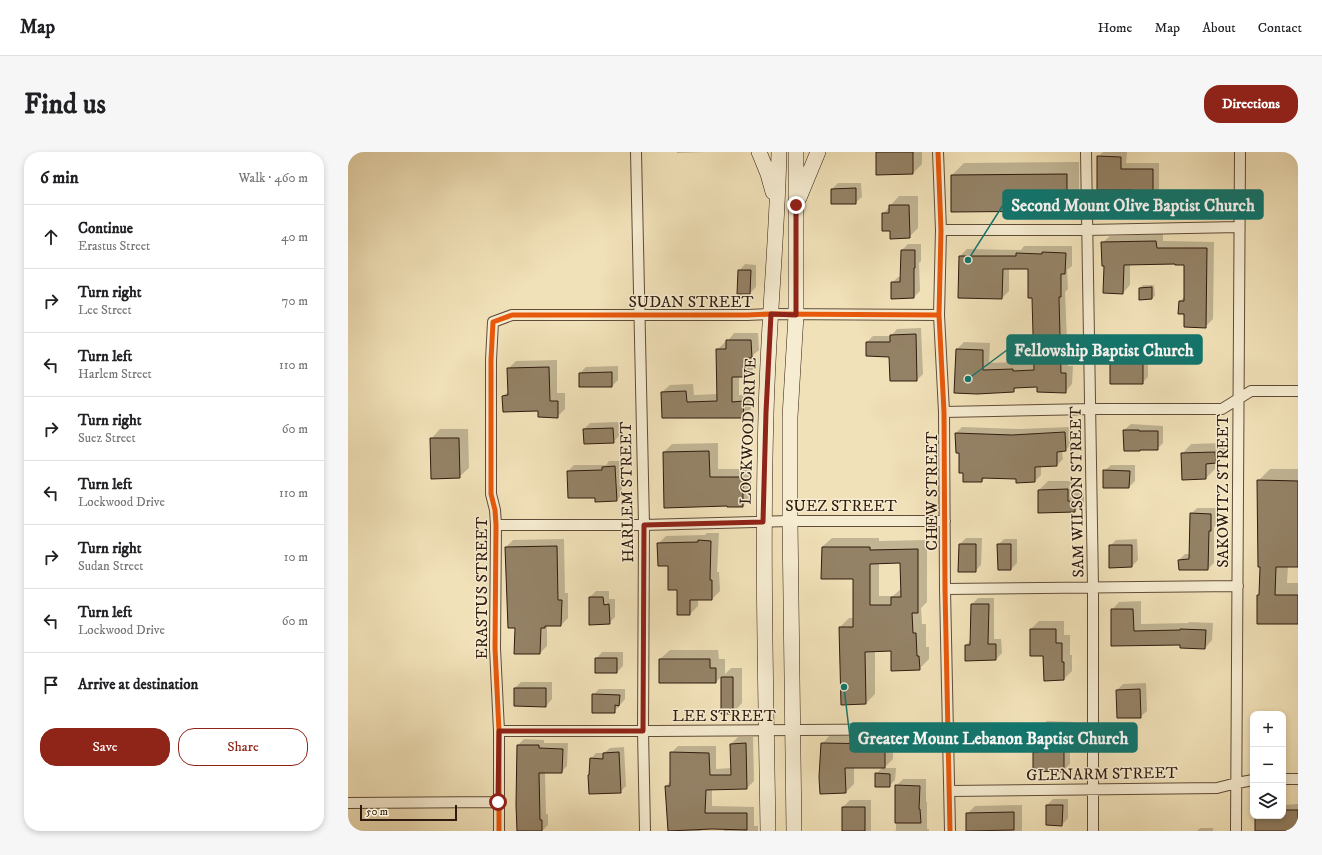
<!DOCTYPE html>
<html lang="en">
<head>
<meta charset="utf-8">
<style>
  :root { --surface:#fff; --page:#f6f6f6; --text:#202124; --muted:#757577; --line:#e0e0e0; --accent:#8f2418 }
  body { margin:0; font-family:"IM FELL DW Pica",serif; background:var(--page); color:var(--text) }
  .controls { position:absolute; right:12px; bottom:12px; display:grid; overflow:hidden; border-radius:8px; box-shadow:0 2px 6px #0003 }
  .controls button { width:36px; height:36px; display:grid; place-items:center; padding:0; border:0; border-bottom:1px solid var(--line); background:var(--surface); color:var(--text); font:20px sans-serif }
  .scale { position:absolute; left:12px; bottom:10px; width:97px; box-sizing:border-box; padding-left:4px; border:2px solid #301b0e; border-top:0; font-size:11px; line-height:14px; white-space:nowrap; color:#301b0e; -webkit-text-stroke:3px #f6ecd1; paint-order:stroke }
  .stop { position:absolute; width:12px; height:12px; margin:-9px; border:3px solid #8f2418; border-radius:50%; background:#fff }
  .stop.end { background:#8f2418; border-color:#fff; box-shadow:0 1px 4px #0008 }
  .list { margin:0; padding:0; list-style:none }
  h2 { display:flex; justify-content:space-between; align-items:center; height:52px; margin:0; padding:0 16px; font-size:17px }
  h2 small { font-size:13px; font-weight:400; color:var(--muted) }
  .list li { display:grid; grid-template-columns:26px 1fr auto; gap:12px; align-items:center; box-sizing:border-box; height:64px; padding:0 16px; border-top:1px solid var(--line) }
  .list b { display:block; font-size:15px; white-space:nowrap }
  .list p { margin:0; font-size:13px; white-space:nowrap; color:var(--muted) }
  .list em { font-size:13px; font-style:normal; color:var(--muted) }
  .actions { display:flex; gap:8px; padding:12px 16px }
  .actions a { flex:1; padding:9px 0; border:1px solid var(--accent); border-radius:16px; text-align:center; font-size:14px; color:var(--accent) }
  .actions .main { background:var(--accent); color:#fff }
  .icon { flex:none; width:22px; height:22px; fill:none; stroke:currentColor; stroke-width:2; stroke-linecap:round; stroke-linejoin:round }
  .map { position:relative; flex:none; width:950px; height:679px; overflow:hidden; border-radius:16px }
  header { display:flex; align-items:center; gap:24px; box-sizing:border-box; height:56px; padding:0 20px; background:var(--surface); border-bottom:1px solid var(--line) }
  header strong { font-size:19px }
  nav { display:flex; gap:22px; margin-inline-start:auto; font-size:14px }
  .intro { display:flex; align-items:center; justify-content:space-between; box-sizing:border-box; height:96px; padding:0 24px }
  h1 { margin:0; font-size:28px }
  .button { padding:10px 18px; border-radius:16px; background:var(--accent); color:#fff; font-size:14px; font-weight:700 }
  main { display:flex; gap:24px; padding:0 24px }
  aside { flex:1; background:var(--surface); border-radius:16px; box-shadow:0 2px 6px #0003 }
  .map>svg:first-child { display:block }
</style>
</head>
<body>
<header>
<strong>Map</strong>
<nav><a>Home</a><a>Map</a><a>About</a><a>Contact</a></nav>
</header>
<div class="intro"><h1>Find us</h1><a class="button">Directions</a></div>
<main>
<aside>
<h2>6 min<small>Walk · 460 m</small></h2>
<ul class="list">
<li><svg class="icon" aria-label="ahead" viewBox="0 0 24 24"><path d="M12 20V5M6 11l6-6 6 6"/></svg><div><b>Continue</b><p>Erastus Street</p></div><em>40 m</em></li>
<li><svg class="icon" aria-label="right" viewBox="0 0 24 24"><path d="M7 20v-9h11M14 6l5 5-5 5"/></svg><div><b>Turn right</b><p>Lee Street</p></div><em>70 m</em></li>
<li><svg class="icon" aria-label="left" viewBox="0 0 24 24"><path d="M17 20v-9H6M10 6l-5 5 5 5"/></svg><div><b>Turn left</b><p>Harlem Street</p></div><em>110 m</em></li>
<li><svg class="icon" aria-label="right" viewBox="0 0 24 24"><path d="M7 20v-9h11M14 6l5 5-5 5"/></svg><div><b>Turn right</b><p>Suez Street</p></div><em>60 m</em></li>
<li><svg class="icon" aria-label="left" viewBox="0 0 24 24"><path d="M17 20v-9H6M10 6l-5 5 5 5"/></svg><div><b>Turn left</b><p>Lockwood Drive</p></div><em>110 m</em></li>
<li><svg class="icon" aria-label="right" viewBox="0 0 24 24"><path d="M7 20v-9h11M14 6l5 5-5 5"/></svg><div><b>Turn right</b><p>Sudan Street</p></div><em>10 m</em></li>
<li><svg class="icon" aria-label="left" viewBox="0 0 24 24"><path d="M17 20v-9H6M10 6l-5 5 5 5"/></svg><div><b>Turn left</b><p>Lockwood Drive</p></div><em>60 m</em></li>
<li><svg class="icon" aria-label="arrive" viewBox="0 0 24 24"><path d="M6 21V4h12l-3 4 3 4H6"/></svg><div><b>Arrive at destination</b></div></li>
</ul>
<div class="actions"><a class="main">Save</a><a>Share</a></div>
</aside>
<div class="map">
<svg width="950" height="679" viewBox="0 0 950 679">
  <rect width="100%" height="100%" fill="#f1e1b8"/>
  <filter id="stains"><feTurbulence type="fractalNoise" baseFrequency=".005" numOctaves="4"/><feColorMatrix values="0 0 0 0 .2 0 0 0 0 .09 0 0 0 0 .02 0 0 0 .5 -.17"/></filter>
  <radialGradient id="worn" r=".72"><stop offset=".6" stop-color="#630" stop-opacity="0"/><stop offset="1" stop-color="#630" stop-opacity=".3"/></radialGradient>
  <path fill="#0003" fill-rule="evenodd" d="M329 0H357L329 1Z
    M529 0H574V12L565 21 529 22Z
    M755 0H779L778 11H811V40L805 46 785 37 750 5Z
    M731 10V46L719 58 604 23 616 11Z
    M490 31H513L514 45 507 51 484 37Z
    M551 44H570V76L561 85 543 78 535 62Z
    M815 82V89L866 90 865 167 857 175 837 161 832 149 837 144V112L828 111 782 112V133L775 141 757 113 754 91 762 84Z
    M560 92H573V109L571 111 572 139 566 145 544 131 550 125H554V98Z
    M676 94H724V114L719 118 720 137 717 140 720 214H725L724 232 717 240 690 234H670L665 239 629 241 609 197 616 190 642 191 641 211 672 210V212H687L685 145 681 116H661V139L654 146 612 104 619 97 673 98Z
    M397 112 408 113V135L402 141 391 119Z
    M795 133H806L807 144 804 146 792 147V136Z
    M573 176 575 222 569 228H543L542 204 519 203V190L525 184H543L549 177Z
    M386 181H410L411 198 405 203V217L398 224H391V243L402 242 403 257 395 265H315L314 240 322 233 345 232 346 243 370 242 369 198 377 190H379Z
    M769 184H800V225L794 231 763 190Z
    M209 208V241H217V257L209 265 155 244 161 239 160 217 168 209Z
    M270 214V228L264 234H232V221L238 215Z
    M271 270V284L265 290 237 291 236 277 242 271Z
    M783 272 815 274V291L809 297H793L776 278Z
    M614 275 671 277 723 275 724 292 717 298 714 299 715 307 708 314H693V323L687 329 669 326H637L634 329 616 320 608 281Z
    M92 277H120L121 316 111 325 83 287Z
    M370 291V317H403V346L395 354 316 300 324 292Z
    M876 291 877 301 867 311V317L858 326 835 327 834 302 843 292Z
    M261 309H273L274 342 269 348 248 345 220 319 226 313H258Z
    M763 313H787V329L781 335 756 319Z
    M922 317H950V414H940L939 431H950V471L910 444 912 441 913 414 910 329Z
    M700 329H729V340H736V350L727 359 691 338Z
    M849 356H869V373L866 375V411L860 417 831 408 837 402H842L843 362Z
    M359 381H371L369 420H371L372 439 364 447H350V454L342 462 310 392 318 384 357 383Z
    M484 386H531V389L579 388V450L573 456 574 472H578V495H581V507L571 517 544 498 527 499V542L518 551 492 475 501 466H506V426L474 395ZM553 410 554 436 545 444H531V411Z
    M618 386H634L633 413 627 419 612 392Z
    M216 387 217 441H220V466L213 473H199V494L192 501 168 475 158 395 165 388Z
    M656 387H669V411L663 417 650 393Z
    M789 387 790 408 784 414 762 394 768 388Z
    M248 439H261V447H267V465L261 471 242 445Z
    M630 446H646V487H653L654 501 648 507 618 493 623 488 624 452Z
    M793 449V472L840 471 841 470 865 471 864 488 857 496 833 492 764 493V458L771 450Z
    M691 469H716V483H722V503H724V519L716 527 696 503H683V477Z
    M322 498H370L371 507H377V522L383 516H394V551L385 561H374V524L368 530 312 507Z
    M254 500H275V514L269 520 248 507Z
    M173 530H204V547L198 554 167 536Z
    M798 531 799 559 792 565 769 538 775 532Z
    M251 537H277V547L266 560 245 543Z
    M699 569 726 570V585L722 589V612L716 618 686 601 692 595V575Z
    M482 583 545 584V607L536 616H548L547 628 541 634 528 622 535 615H506V632L498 640 474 592Z
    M390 585H405L406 629 399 636 364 637V654L406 655V674H410V679H376V677H353V679H324L318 634 323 629V601L330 594H368V617L384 616 383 592Z
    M176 587 196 588V591H220L219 614 213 620H197L198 662H200V673L194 679H170V593Z
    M276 595 278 634 272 640 242 622 243 607 248 601H256L262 596Z
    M555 627H578V650H579V677H581V679H547L548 678V634Z
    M705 647H720V666L714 673 699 653Z
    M502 648H523V679H495V655Z
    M950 652V679H908V664H935V653Z
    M674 653V679H622L619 662 627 654Z
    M852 676H865V679H849Z"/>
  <path fill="#948266" stroke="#301b0e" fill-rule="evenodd" d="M528 0H565V22L528 23Z
    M749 4 773 5V17H805V47H784V38H749Z
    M719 22V59L603 60V23Z
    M508 36V52H483V37Z
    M541 53H561L562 86 542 87V79H534V61H541Z
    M808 89 809 96H859L858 176 836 175V162H830L831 149H836V113H827V112L776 113 775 142 755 141 756 114H754L753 90Z
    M553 98H567V116H566V146L543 147V130H552Z
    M694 100 718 101 717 122H713V145H711L713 221H718V241L689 240V235L666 236V240L629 242 606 241 608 197 635 198V218L665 217V219L686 218 684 146H680V117H655L654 147 610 146 611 104H668V101L694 102Z
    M390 118H403L402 142H389Z
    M804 135V147L791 148V136Z
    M568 182 569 229H542L541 205 518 204V190H542V183Z
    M378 188H403L404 206H398V225H384V250L395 249 396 266H314L313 240 338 239 339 250 369 249 368 197H378Z
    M762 190H795V232H762Z
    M201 215 202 249H210V266L190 265V259L155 260 154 244 160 243 159 216Z
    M264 220V235H231V221Z
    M265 276 266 291 236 292 235 277Z
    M775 278H791V279H810V298H792V299H776Z
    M717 280 718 299 709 300V314L687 315V330L668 331V327L634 326V330H615V321H611V301H608L607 281 664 283Z
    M82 286H111L112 326 83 327Z
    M361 299 362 325H395V355H379V354L316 356 315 300Z
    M867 300 868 311 858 312V327L834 328 833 301Z
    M267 314 269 349 247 350V346H220L219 319 254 318V315Z
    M755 318 782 319 781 336H755Z
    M909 328 950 329V415H928L927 443H950V472H909V443H911L912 415H910Z
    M720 337V349H727V360L690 361V338Z
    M842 361 863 362V379H861L860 418H831L830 408 841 407Z
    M350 388 363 389 362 428H364V448H342V463H329V438H320V414H310L309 391 350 390Z
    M611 392H628V420H610Z
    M649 392H663V418H650Z
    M761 393H784V415L761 416Z
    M209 394 210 448H214L213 474H197V476H193L192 502H166L167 476H160L157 395Z
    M474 395H522V398L570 397V461H564L565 481H568L569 504H571L572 518 543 519V499L517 500 518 552 493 553 491 475H505V427H473ZM552 411 553 445H543V453H522V412Z
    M241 445H255L256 453 261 452 262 472 241 473Z
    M623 452H641L640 492H648V508L617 509V493H622Z
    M763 457H785L786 479 832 478V477L858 478 857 497 832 496V493L763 494Z
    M682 477H708V491H714V510H716V528L696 529 695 504H682Z
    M247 506H269V521H247Z
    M311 507H362V516H368V531H311Z
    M373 525H385V562H373Z
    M166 536H198V555L166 554Z
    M792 537 793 566H769L768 538Z
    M244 542 272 543 271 554 267 553V561H244Z
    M692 574 721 575 720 592H716V620L685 619V600H691Z
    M398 591 399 637 358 638 357 661H399V678L364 677 320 679 317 634H322V600L361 601 362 623H383L382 592Z
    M473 591 537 592V616H497L498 641 472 642 471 625Z
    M169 593H191V596L215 597 214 621H191L192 668H194V679H169L168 653Z
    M271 600 273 641 241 642 240 623H241L242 606 255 607V601Z
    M527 621 542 622V635H527Z
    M547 633 572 634 571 657H572L573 671H547Z
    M698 653H715L714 674 698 673Z
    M494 655H517V679H494Z
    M936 658H950V679H907V664H936Z
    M666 660V678L618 679V661Z"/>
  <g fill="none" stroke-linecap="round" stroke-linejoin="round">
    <g stroke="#604c38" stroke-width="12">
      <path id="minor" d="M288 0 296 373 295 579 297 679
        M590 0 593 78 591 163 596 260 597 437 602 679
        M738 0 745 435V679
        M593 78H739L891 75
        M596 260 743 257H874L903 239H950
        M148 373H296L442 369H597
        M597 437 890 434
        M151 579H307L601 577
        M935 627H950
        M602 639 869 636 889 631 905 628
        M0 651 150 650
        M151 679V579L147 496 148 373 147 358 143 342V208L145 170 164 163H399L423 162 591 163
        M888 679 892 0"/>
    </g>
    <g stroke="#301b0e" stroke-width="16">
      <path id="secondary" d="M411 0 420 22 425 40
        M451 46 470 0
        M420 679C418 540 414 401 418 263 420 175 429 88 431 0
        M446 679 442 369V265L448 163V0"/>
    </g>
    <use href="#minor" stroke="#f6ecd1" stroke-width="10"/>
    <use href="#secondary" stroke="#f6ecd1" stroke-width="15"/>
    <g stroke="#f6ecd1" stroke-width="8">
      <path id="cycleway" d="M590 0 593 78 591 163 596 260 597 437 602 679
        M151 679V579L147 496 148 373 147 358 143 342V208L145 170 164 163H399L423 162 591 163"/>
    </g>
    <use href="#cycleway" stroke="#e8590c" stroke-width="5"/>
  </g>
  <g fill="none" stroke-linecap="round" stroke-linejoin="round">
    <path stroke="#8f2418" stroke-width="5" d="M150 650 151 579H295L296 373 415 370 418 260 423 162 448 163V53"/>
  </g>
  <g text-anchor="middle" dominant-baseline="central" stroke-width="3" stroke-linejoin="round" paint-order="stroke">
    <g font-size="16" fill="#301b0e" stroke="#f6ecd1">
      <text x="343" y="150">SUDAN STREET</text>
      <text transform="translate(400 279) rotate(-88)">LOCKWOOD DRIVE</text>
      <text transform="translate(584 339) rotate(-90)">CHEW STREET</text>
      <text transform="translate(875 339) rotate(-90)">SAKOWITZ STREET</text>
      <text transform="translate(279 340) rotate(-91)">HARLEM STREET</text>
      <text transform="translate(729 340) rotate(-91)">SAM WILSON STREET</text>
      <text x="493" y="354">SUEZ STREET</text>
      <text transform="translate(134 436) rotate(-90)">ERASTUS STREET</text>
      <text x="376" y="564">LEE STREET</text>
      <text transform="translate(754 622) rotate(-1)">GLENARM STREET</text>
    </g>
  </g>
  <path fill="none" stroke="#0f766e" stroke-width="1.5" d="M620 108L655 53M620 227L659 198M496 535L502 586"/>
  <g fill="#0f766e" stroke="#f6ecd1" stroke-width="1.5">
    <circle cx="620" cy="108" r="4"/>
    <circle cx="620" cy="227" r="4"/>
    <circle cx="496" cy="535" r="4"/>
  </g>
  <g fill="#0f766e" stroke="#0f766e" stroke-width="1.5">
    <rect x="655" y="38" width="260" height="29" rx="4"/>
    <rect x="659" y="183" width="195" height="29" rx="4"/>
    <rect x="502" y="571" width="287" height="29" rx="4"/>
  </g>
  <g font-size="17" text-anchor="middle" font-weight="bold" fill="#fff">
    <text x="785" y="59">Second Mount Olive Baptist Church</text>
    <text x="756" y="204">Fellowship Baptist Church</text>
    <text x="645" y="592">Greater Mount Lebanon Baptist Church</text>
  </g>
  <rect width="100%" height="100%" filter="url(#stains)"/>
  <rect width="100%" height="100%" fill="url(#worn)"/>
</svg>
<div class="controls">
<button>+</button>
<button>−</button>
<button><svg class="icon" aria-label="layers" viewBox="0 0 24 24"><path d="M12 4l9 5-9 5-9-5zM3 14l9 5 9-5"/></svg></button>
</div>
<div class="scale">50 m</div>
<div class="stop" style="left:150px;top:650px"></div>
<div class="stop end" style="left:448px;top:53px"></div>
</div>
</main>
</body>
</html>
